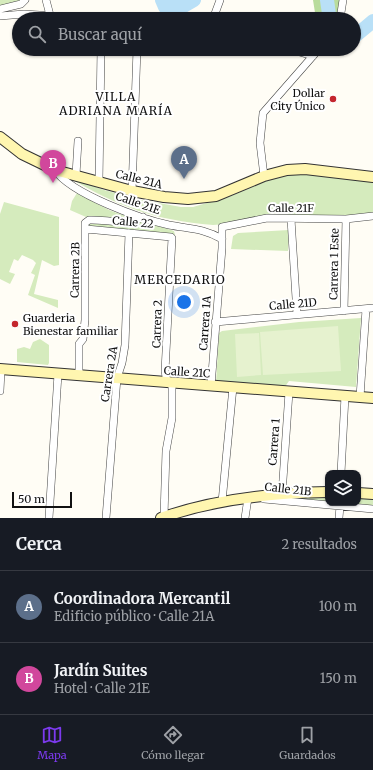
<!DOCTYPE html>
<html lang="es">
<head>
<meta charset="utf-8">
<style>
  :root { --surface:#171b24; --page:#242831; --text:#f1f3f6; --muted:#9ea1a6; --line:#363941; --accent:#7c3aed }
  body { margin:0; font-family:Merriweather,serif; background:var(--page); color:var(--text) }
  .controls { position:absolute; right:12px; bottom:12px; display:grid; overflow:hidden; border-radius:8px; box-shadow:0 1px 3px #0004 }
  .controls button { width:36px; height:36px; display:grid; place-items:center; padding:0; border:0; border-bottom:1px solid var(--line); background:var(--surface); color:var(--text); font:20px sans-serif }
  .scale { position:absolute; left:12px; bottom:10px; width:60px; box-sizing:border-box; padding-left:4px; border:2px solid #111; border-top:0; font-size:11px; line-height:14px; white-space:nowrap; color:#111; -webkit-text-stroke:3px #fff; paint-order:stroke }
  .you { position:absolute; left:184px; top:302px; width:14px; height:14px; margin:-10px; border:3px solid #fff; border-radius:50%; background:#1a73e8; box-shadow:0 0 0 6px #1a73e833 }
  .badge { display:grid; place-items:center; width:26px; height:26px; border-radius:50%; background:var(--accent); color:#fff; font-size:13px; font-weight:700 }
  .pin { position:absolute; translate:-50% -33px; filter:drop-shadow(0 1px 2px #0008) }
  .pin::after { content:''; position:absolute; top:21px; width:14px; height:12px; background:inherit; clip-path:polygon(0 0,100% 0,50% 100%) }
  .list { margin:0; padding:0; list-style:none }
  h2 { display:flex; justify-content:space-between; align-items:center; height:52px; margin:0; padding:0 16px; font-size:17px }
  h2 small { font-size:13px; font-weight:400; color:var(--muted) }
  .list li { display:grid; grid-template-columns:26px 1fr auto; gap:12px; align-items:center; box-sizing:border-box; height:72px; padding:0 16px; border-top:1px solid var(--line) }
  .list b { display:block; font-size:15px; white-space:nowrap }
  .list p { margin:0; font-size:13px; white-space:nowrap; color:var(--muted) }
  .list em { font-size:13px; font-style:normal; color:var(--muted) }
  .icon { flex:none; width:22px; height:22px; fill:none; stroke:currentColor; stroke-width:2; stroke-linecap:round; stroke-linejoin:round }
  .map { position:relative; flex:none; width:373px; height:518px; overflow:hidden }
  .search { position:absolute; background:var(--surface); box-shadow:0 1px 3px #0004; left:12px; right:12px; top:12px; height:44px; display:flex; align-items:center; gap:10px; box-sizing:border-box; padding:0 14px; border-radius:22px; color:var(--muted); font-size:15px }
  .sheet { height:196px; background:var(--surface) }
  nav { display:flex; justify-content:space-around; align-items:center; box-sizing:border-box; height:56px; border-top:1px solid var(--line); background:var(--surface); font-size:11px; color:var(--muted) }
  nav a { display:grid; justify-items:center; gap:2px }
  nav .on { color:var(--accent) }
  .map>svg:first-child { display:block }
</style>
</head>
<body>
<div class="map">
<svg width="373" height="518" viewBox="0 0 373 518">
  <rect width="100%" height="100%" fill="#fffdf5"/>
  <path fill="#d5ebbd" d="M0 0H25L0 9Z
    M304 172 373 180V214L318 217 213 225C154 220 119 207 68 177L104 190 142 200 181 207H193L231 196 276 176Z
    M77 193 109 210 134 219 125 220 106 217H86L70 210 72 201Z
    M4 202 59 217V265L54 266 42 260 34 294 58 300V308L28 295 35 275 31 273 36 263 33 260 22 255 18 261 14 259 9 272 15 274 10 284 0 279V214Z
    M93 221 146 222 174 231 175 235 90 227 87 224Z
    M289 230 288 251 231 249 233 236 238 233Z
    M361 318 356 387 289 381 284 388 216 383 219 333 222 331 299 322Z
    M40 339 49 345V363L48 365 17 362V349L24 347 30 349 33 342Z
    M328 495V503L285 497Z
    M358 497 373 498V507L339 503H358Z"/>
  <path fill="#b9dc9c" d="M313 0H325L328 19H316Z
    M330 0H341L338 16 333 14Z"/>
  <path fill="#e6f2cf" d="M338 326 341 371 263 375 260 332Z
    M259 333 261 375 237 377 235 334Z"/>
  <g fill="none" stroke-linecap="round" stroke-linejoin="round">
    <path stroke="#b9e0f7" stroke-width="14" d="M162 0 165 7H182L194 0
      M327 0 329 14 332 19
      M354 37 373 21"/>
    <g stroke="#444" stroke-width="8">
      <path id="street" d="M46 0 50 15
        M0 9 21 4 25 0
        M0 16 24 14 102 19
        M213 19 220 0
        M340 19 343 0
        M289 49 313 56
        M55 170C71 194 141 219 169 225 190 229 203 228 222 239
        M76 175 78 141
        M264 176 260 143 263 113 319 49
        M99 181 101 49
        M132 191 137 49
        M291 219 297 314
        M86 229 171 237 172 238 165 371 167 382
        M344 311 346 219
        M215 322 373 308
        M79 375V344L83 339 85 320V223L89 220C105 219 129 226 143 217
        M211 386 222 248V227L267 218 346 219 373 216
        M0 391 1 370
        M360 397 366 309
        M341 473 345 396
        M282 494 289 392
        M264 499 373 509
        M222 502 233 387
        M164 517 166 451 172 418V383
        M49 518 58 374
        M106 518 117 378 122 363 125 345 129 233
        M245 518 248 498H251
        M339 518 340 506"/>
    </g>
    <g stroke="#333" stroke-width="12">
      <path id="secondary" d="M0 137 22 154 55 170 132 191 164 197 188 199 216 196 264 176 287 170 305 169 373 177
        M0 369 373 398
        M358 493 373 494
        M161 518C214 499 273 493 328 492"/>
    </g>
    <use href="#street" stroke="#fff" stroke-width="7"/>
    <use href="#secondary" stroke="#fff6b0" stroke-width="10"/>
  </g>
  <g fill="#c4262e" stroke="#fff" stroke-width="1.5">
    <circle cx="333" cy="99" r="4"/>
    <circle cx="15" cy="324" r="4"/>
  </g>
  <g text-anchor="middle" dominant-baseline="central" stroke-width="4" stroke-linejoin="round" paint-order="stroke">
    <g font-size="11" fill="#111" stroke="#fff" text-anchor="end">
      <text x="325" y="93">Dollar<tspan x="325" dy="13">City Único</tspan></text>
      <text x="23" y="318" text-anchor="start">Guarderia<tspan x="23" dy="13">Bienestar familiar</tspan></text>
    </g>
    <g font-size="11" fill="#111" stroke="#fff">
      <text transform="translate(139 179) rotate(14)">Calle 21A</text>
      <text transform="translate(138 203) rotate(19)">Calle 21E</text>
      <text x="291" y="208">Calle 21F</text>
      <text transform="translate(133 222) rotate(5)">Calle 22</text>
      <text transform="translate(334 264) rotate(-89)">Carrera 1 Este</text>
      <text transform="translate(75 270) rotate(-89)">Carrera 2B</text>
      <text transform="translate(293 304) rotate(-5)">Calle 21D</text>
      <text transform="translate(205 323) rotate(-86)">Carrera 1A</text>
      <text transform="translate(157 324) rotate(-88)">Carrera 2</text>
      <text transform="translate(187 372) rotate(4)">Calle 21C</text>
      <text transform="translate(109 374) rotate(-81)">Carrera 2A</text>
      <text transform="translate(274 442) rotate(-86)">Carrera 1</text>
      <text transform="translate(288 489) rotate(6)">Calle 21B</text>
    </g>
    <g font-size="12" letter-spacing="1" fill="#111" stroke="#fff">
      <text x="116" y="96">VILLA<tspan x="116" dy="14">ADRIANA MARÍA</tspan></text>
      <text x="180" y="279">MERCEDARIO</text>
    </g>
  </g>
</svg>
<div class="controls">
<button><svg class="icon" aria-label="layers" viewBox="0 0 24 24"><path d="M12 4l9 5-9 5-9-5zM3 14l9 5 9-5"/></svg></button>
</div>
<div class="scale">50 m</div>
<div class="you"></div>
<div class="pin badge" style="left:184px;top:179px;background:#5c6f8a">A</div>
<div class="pin badge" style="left:53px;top:183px;background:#d1479c">B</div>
<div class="search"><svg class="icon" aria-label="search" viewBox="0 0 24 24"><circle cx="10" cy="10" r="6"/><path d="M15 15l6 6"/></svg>Buscar aquí</div>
</div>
<section class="sheet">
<h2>Cerca<small>2 resultados</small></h2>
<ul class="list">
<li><span class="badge" style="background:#5c6f8a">A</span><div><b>Coordinadora Mercantil</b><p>Edificio público · Calle 21A</p></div><em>100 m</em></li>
<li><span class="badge" style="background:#d1479c">B</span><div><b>Jardín Suites</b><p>Hotel · Calle 21E</p></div><em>150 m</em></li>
</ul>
</section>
<nav>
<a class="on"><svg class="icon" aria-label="map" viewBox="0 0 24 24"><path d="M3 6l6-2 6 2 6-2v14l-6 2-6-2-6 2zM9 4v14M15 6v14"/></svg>Mapa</a>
<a><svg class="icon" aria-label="directions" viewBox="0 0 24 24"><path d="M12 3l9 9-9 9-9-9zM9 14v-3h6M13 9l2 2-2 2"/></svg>Cómo llegar</a>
<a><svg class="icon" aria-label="saved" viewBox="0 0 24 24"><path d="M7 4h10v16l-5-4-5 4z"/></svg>Guardados</a>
</nav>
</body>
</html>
